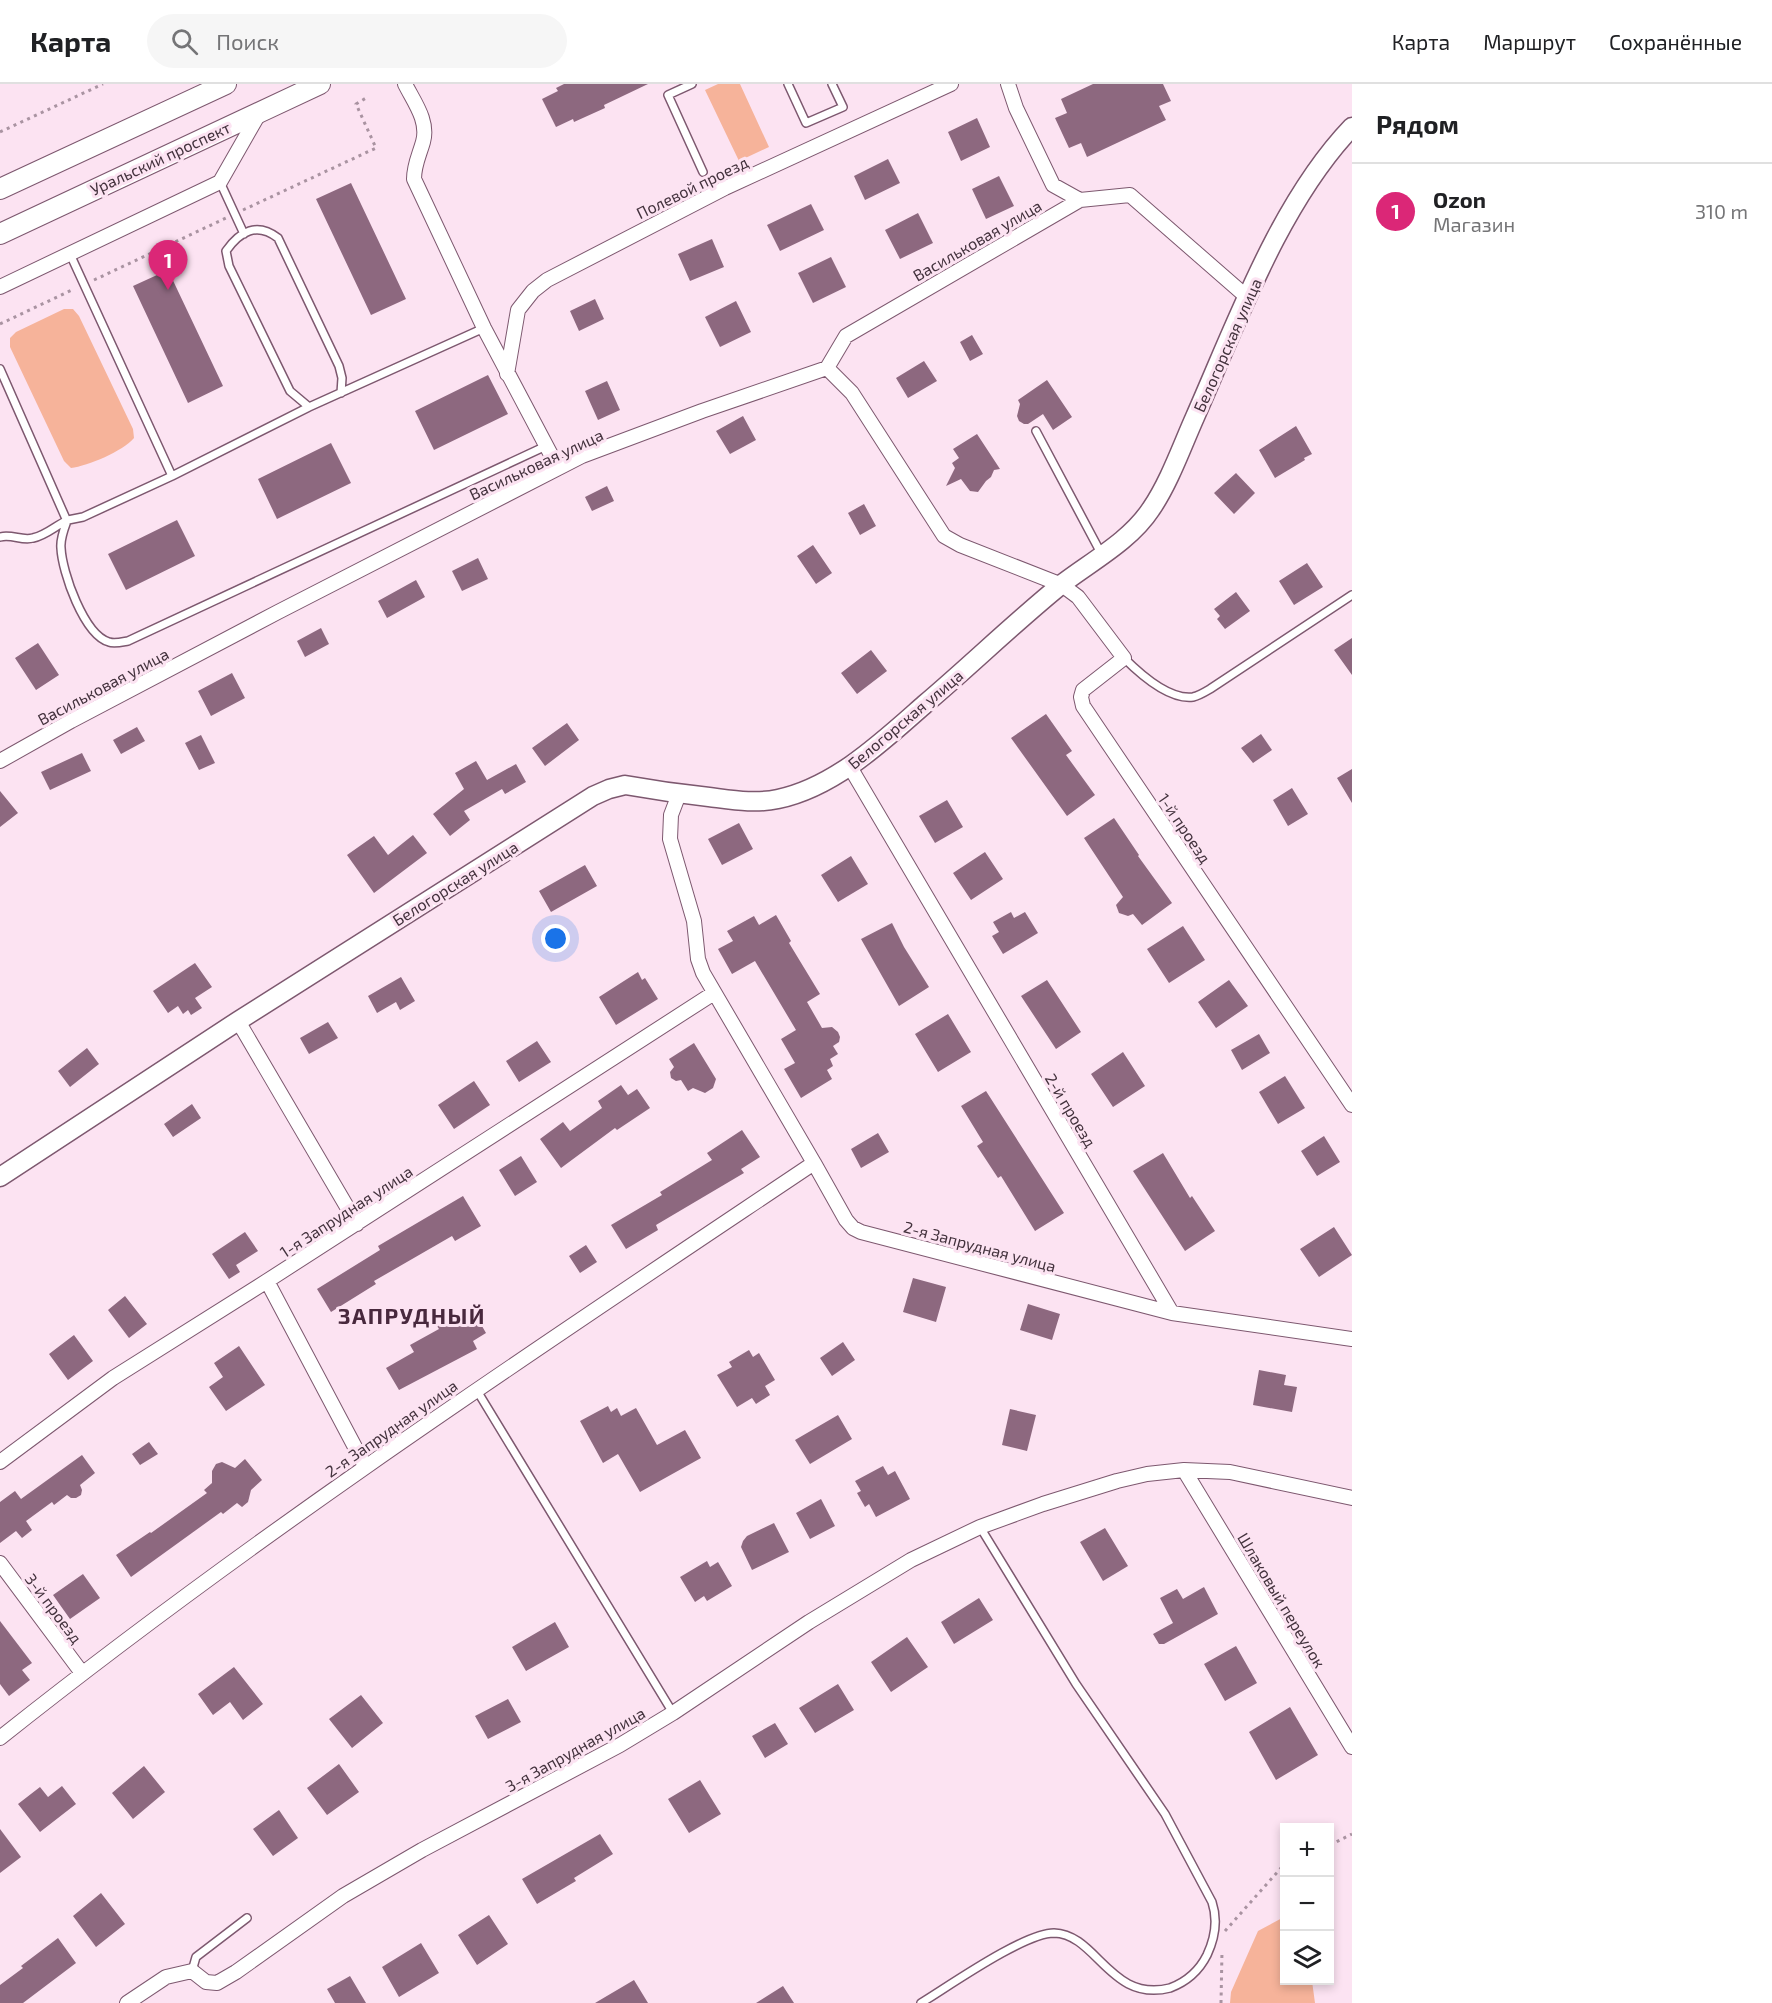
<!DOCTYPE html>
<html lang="ru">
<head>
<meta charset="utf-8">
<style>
  :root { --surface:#fff; --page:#f6f6f6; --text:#202124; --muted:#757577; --line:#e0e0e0; --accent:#db2777 }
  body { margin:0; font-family:"Exo 2",sans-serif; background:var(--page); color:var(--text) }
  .controls { position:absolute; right:18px; bottom:18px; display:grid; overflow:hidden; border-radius:0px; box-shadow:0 3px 9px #0003 }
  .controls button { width:54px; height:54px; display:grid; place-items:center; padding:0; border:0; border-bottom:2px solid var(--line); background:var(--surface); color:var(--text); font:30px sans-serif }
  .you { position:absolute; left:556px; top:855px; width:21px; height:21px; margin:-15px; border:4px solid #fff; border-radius:50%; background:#1a73e8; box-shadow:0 0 0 9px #1a73e833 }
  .badge { display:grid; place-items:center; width:39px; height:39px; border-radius:50%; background:var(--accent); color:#fff; font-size:20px; font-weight:700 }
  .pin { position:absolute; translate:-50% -50px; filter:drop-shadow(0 2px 3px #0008) }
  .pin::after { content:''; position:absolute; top:32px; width:21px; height:18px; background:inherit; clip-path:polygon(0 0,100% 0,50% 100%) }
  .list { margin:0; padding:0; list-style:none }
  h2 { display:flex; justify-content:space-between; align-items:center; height:78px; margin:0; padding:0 24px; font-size:26px }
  h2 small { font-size:20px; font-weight:400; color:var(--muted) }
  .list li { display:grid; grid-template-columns:39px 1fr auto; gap:18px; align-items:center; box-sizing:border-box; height:96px; padding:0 24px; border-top:2px solid var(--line) }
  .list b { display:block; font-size:22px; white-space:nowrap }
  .list p { margin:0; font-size:20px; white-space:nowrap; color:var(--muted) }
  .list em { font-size:20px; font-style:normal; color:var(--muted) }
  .icon { flex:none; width:33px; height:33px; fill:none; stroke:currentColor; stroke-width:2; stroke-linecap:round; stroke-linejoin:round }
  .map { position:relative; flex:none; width:1352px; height:1919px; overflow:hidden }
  header { display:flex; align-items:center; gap:36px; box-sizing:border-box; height:84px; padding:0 30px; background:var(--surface); border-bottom:2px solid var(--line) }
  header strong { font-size:28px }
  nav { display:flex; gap:33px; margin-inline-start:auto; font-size:21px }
  .search { width:420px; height:54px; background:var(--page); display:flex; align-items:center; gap:15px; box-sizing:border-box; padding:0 21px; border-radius:33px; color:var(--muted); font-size:22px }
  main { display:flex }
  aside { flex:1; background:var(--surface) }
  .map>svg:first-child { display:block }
</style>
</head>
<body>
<header>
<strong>Карта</strong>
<div class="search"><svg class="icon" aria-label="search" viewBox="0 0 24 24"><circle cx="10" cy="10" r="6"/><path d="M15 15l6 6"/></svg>Поиск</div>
<nav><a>Карта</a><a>Маршрут</a><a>Сохранённые</a></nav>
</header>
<main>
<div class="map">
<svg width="1352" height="1919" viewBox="0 0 1352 1919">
  <rect width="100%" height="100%" fill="#fce3f2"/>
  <path fill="#f6b39a" d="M718 0H740L769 63 739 77 705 6Z
    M64 225H73L79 232 133 345 134 354C123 367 88 382 71 384L64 377 10 263V254L16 248Z
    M1284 1833V1896L1312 1897 1315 1919H1230L1231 1908 1258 1847Z"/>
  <path fill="#8d687f" d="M564 0H648L604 21 605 24 574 38 573 35 556 43 542 15 558 7 556 4Z
    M1093 0H1163L1171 17 1159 22 1166 36 1087 73 1081 59 1069 64 1055 34 1067 29 1061 15Z
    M977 34 990 63 961 77 948 48Z
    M888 75 900 99 865 116 854 92Z
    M999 92 1014 122 986 135 972 105Z
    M351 99 406 215 371 231 316 115Z
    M811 120 824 146 780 167 767 141Z
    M918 129 933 159 900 175 885 146Z
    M712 155 724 183 690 197 678 170Z
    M831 173 846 203 813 219 798 189Z
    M168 186 223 302 188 319 133 202Z
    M595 215 604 235 579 247 570 227Z
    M736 217 751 248 720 263 705 233Z
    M972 251 983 270 970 277 960 258Z
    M924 277 937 297 908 314 896 294Z
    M488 291 508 330 434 366 415 327Z
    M1047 296 1072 333 1053 346 1043 330 1028 340H1024L1019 337 1017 332 1020 320 1018 316Z
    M607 297 620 326 598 336 585 307Z
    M743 332 756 356 730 370 716 347Z
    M1296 342 1312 370 1304 374 1305 376 1275 394 1259 366Z
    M977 350 1000 385 994 386 991 393 986 397 978 408 970 407 961 395 946 402 955 384 952 379 959 374 953 365Z
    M331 359 351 399 277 435 258 395Z
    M1236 389 1255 409 1234 430 1214 409Z
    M607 402 614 417 592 427 585 413Z
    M864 420 876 442 860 451 848 429Z
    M177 436 195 472 126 506 108 470Z
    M813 461 832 489 816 500 797 472Z
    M478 474 488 495 462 507 452 487Z
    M1307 479 1323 503 1294 521 1279 497Z
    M416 496 425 513 387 534 378 517Z
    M1236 508 1250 527 1225 545 1217 535 1220 532 1214 525Z
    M321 544 329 560 305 573 297 557Z
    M1352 554V591L1334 566Z
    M38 559 59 591 36 606 15 574Z
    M871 566 887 587 857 610 841 589Z
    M232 589 245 614 211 632 198 607Z
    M1046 630 1072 667 1066 671 1095 711 1067 732 1011 654Z
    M567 639 579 656 545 682 532 664Z
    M137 643 145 657 121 670 113 656Z
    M1261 650 1272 666 1253 679 1241 664Z
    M201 651 215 679 199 686 185 659Z
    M82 669 91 687 50 706 41 688Z
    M476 677 487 696 516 680 526 698 505 710 502 705 464 727 470 736 450 752 433 730 464 705 455 689Z
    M1352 685V719L1337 694Z
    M1292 704 1308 730 1288 742 1273 716Z
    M0 707 18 729 0 743Z
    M947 716 963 743 935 759 919 732Z
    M1114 734 1139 771 1138 772 1172 819 1142 841 1133 830 1128 832 1119 829 1116 821 1123 813 1084 754Z
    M739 739 753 765 722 781 708 755Z
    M413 751 427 769 374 809 347 771 374 752 388 771Z
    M985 768 1003 795 971 816 953 789Z
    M851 772 868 800 838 818 821 791Z
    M585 781 597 802 551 828 539 807Z
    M1011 828 1014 834 1025 828 1038 849 1003 870 992 852 999 848 993 838Z
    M776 831 791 857 789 859 820 910 807 918 822 944 832 943 838 948 840 953 839 958 833 962 838 970 830 975 833 982 827 986 832 995 801 1014 784 985 795 979 781 955 796 946 755 877 732 890 718 865 733 857 727 847 754 832 759 841Z
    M892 839 904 863 929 903 899 922 861 855Z
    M1183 842 1205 876 1169 899 1147 865Z
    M195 879 212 903 195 914 202 924 191 931 188 926 183 930 178 922 168 929 153 907Z
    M638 888 642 896 645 894 658 915 616 941 599 913Z
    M401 893 415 917 400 926 396 918 377 929 368 912Z
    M1047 896 1081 948 1056 965 1021 912Z
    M1229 896 1248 922 1216 944 1198 918Z
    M948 930 971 968 938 988 915 950Z
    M328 938 338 954 309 970 300 954Z
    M1259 950 1270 969 1242 986 1231 966Z
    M537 957 551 978 519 998 506 977Z
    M694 959 716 995 713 1004 705 1009 693 1004 688 1007 681 996 676 997 671 994 670 988 674 983 669 975Z
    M87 964 99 980 70 1003 58 987Z
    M1123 968 1145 1002 1113 1023 1091 990Z
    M1285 992 1305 1024 1278 1040 1259 1008Z
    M474 997 490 1021 454 1045 438 1021Z
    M621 1001 628 1011 637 1005 650 1024 617 1046 615 1044 561 1084 540 1055 563 1038 570 1047 602 1024 598 1017Z
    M986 1007 1064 1129 1035 1147 1001 1092 998 1094 977 1062 983 1058 961 1022Z
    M192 1020 201 1034 173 1053 164 1040Z
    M742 1046 760 1073 741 1085 744 1089 656 1141 658 1146 626 1165 611 1141 662 1111 660 1108 712 1076 707 1069Z
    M878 1049 889 1068 861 1084 851 1065Z
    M1324 1052 1340 1078 1317 1092 1301 1067Z
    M1163 1069 1190 1114 1192 1112 1215 1147 1185 1167 1133 1087Z
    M521 1072 537 1098 515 1112 499 1086Z
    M463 1112 481 1142 455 1157 452 1152 374 1197 376 1200 331 1228 317 1205 380 1166 378 1162Z
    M1334 1143 1352 1171 1319 1193 1300 1165Z
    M245 1148 258 1167 236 1181 240 1188 229 1195 212 1170Z
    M586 1161 597 1178 580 1189 569 1172Z
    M913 1194 946 1203 936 1238 903 1228Z
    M125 1212 147 1240 129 1254 108 1226Z
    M1028 1220 1060 1230 1052 1256 1020 1246Z
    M471 1223 486 1249 473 1257 477 1265 399 1306 386 1284 414 1268 410 1261 439 1245 437 1242Z
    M74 1251 93 1277 68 1296 49 1270Z
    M843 1258 855 1276 832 1292 820 1274Z
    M239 1262 265 1301 226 1327 209 1303 223 1293 214 1279Z
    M749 1266 753 1273 759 1269 775 1296 765 1302 770 1311 756 1320 752 1314 737 1323 717 1291 732 1283 729 1278Z
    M1259 1286 1286 1291 1284 1301 1297 1303 1292 1328 1253 1321Z
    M608 1322 611 1328 617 1324 621 1332 636 1324 657 1361 685 1346 701 1374 640 1408 618 1370 603 1379 580 1337Z
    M1010 1325 1036 1331 1027 1367 1002 1361Z
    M838 1331 852 1355 810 1380 795 1356Z
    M149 1358 158 1370 140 1381 132 1370Z
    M82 1371 95 1389 80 1401 82 1406 81 1411 76 1414H71L67 1411 54 1421 52 1418 26 1437 32 1446 22 1454 16 1447 0 1459V1418L15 1407 21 1415Z
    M245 1375 262 1396 251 1406 248 1418 242 1423 237 1419 223 1430 221 1428 131 1493 116 1471 150 1448 151 1449 207 1409 204 1406 212 1399V1387L216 1380 222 1378 235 1384Z
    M883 1382 888 1391 895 1387 910 1415 876 1433 869 1420 865 1423 857 1409 861 1407 855 1397Z
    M821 1415 835 1442 810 1455 796 1429Z
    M774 1439 789 1468 752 1486 741 1463 743 1457 747 1452Z
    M1105 1444 1128 1482 1103 1497 1080 1458Z
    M707 1477 710 1483 718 1478 732 1502 707 1517 704 1512 695 1518 680 1493Z
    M83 1490 100 1514 70 1535 53 1511Z
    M1204 1503 1218 1530 1164 1560H1159L1153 1550 1173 1539 1160 1514 1177 1505 1183 1515Z
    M979 1514 993 1536 954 1560 941 1538Z
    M0 1537 32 1579 22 1586 30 1596 9 1612 0 1600Z
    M555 1538 569 1563 526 1587 512 1563Z
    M907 1553 928 1583 891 1608 871 1578Z
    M1236 1562 1257 1599 1225 1617 1204 1580Z
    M234 1583 263 1620 243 1636 230 1618 213 1631 198 1610Z
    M838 1600 854 1626 815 1649 799 1624Z
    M361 1611 383 1639 352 1664 329 1635Z
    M508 1615 521 1638 488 1655 475 1632Z
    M1290 1623 1318 1671 1276 1696 1249 1648Z
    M775 1639 788 1660 765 1674 752 1652Z
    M339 1680 359 1708 327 1731 307 1704Z
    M144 1682 165 1708 133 1735 112 1709Z
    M700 1696 721 1730 689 1749 668 1715Z
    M62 1702 76 1720 40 1748 18 1720 40 1703 48 1713Z
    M279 1726 298 1754 273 1772 253 1745Z
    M0 1745 21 1773 0 1789Z
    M600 1750 613 1770 574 1794 576 1797 537 1820 522 1795Z
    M101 1809 125 1840 96 1863 73 1832Z
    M489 1831 508 1860 477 1881 458 1851Z
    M58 1854 76 1879 23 1919H0V1901L23 1884 21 1882Z
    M421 1859 439 1889 399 1913 382 1883Z
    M350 1892 366 1919H335L327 1905Z
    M634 1896 648 1919H595Z
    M783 1902 794 1919H756Z"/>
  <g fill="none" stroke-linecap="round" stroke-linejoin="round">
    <g stroke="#7d586f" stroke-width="10">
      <path id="service" d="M692 0 668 11 703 88
        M788 0 806 39 843 23 832 0
        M220 98 244 150
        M70 170 172 392
        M0 285 67 437C64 445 60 455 61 464 62 488 84 551 109 558 114 560 122 558 128 557L546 362
        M309 323 290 307 229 182 226 167C240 147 257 138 278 154L339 282 342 294 341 309
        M1036 347 1102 471
        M0 453C12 450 22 457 33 454 47 451 56 441 68 436 73 435 78 434 83 433L172 392 309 323 484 244
        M1124 574C1139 589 1169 616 1193 613 1198 612 1205 608 1210 605L1352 511
        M476 1305 673 1629
        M192 1887 196 1873 247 1834
        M921 1919C949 1902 1024 1849 1054 1849 1097 1850 1110 1919 1170 1904 1186 1898 1199 1887 1207 1871 1215 1854 1218 1836 1212 1818L1165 1730 1076 1600 980 1443"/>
    </g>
    <g stroke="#7d586f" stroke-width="16">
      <path id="minor" d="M405 0C414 18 429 37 423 58 419 72 414 81 414 95L484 244 558 384
        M1008 0 1016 24 1053 101 1080 116
        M0 203 220 98 260 28
        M827 284 852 309 944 452 960 461 1062 501 1078 513 1124 574 1083 606 1081 613 1083 622 1352 1021
        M507 290 518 226 533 207 547 196 725 104 951 0
        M0 677 71 637 278 528 582 372 702 327 827 284 846 252 1080 116 1130 111 1248 214
        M850 683 1172 1229 1352 1255
        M238 937 357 1140
        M814 1079 846 1136 853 1144 861 1148 1172 1229
        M267 1197 365 1382
        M0 1378 113 1294 267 1197 714 909
        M1184 1386 1352 1663
        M0 1479 82 1589
        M0 1654C260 1447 538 1264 814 1079L703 889 698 875 694 837 670 755 671 731 679 710
        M127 1919 166 1893 192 1887 206 1898 217 1899 236 1888 343 1812 422 1766 620 1661 673 1629 809 1538 911 1476 980 1443 1043 1420 1117 1397 1147 1390 1184 1386 1230 1388 1352 1414"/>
    </g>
    <g stroke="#7d586f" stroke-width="21">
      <path id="tertiary" d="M0 1093 238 937 593 712 609 705 625 701C653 706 681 710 709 713 733 716 755 720 778 715 835 703 883 657 925 620 971 581 1015 538 1062 500 1092 477 1130 457 1151 425 1169 399 1182 362 1195 333 1237 238 1280 118 1352 43"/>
    </g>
    <g stroke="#7d586f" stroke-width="22">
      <path id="secondary" d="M0 105 226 0
        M0 150 320 0"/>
    </g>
    <path stroke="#a993a1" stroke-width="3" stroke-dasharray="3 4.5" stroke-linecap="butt" d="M0 48 103 0
      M243 126 376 64 356 20 366 14
      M94 196 226 134
      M0 240 74 205
      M1330 1761 1352 1750
      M1225 1847 1281 1784 1284 1782
      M1221 1919 1222 1867"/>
    <use href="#service" stroke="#fff" stroke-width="7"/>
    <use href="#minor" stroke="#fff" stroke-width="14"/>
    <use href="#tertiary" stroke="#fff" stroke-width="18"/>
    <use href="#secondary" stroke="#fff" stroke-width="20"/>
  </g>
  <g text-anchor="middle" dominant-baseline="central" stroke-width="6" stroke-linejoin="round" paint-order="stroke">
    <g font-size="16" fill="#43323d" stroke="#fce3f2">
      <text transform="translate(160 74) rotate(-25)">Уральский проспект</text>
      <text transform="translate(692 103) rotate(-26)">Полевой проезд</text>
      <text transform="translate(977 156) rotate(-30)">Васильковая улица</text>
      <text transform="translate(1227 261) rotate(-66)">Белогорская улица</text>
      <text transform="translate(536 380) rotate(-25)">Васильковая улица</text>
      <text transform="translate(103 602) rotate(-28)">Васильковая улица</text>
      <text transform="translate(905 635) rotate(-40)">Белогорская улица</text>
      <text transform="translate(1185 744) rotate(56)">1-й проезд</text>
      <text transform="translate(455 799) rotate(-32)">Белогорская улица</text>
      <text transform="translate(1071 1026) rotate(59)">2-й проезд</text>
      <text transform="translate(346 1127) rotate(-33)">1-я Запрудная улица</text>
      <text transform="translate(980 1162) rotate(15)">2-я Запрудная улица</text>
      <text transform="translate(391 1344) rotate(-35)">2-я Запрудная улица</text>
      <text transform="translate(1282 1516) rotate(59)">Шлаковый переулок</text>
      <text transform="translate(54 1524) rotate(53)">3-й проезд</text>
      <text transform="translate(575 1665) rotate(-29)">3-я Запрудная улица</text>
    </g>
    <g font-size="22" font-weight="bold" letter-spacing="1.5" fill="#48283d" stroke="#fce3f2">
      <text x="412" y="1231">ЗАПРУДНЫЙ</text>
    </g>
  </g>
</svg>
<div class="controls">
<button>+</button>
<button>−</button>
<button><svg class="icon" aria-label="layers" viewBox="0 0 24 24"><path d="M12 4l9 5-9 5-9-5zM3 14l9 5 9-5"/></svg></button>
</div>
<div class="you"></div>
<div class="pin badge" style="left:168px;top:206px">1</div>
</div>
<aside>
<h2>Рядом<small></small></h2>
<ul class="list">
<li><span class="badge">1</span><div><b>Ozon</b><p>Магазин</p></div><em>310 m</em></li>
</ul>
</aside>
</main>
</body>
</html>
